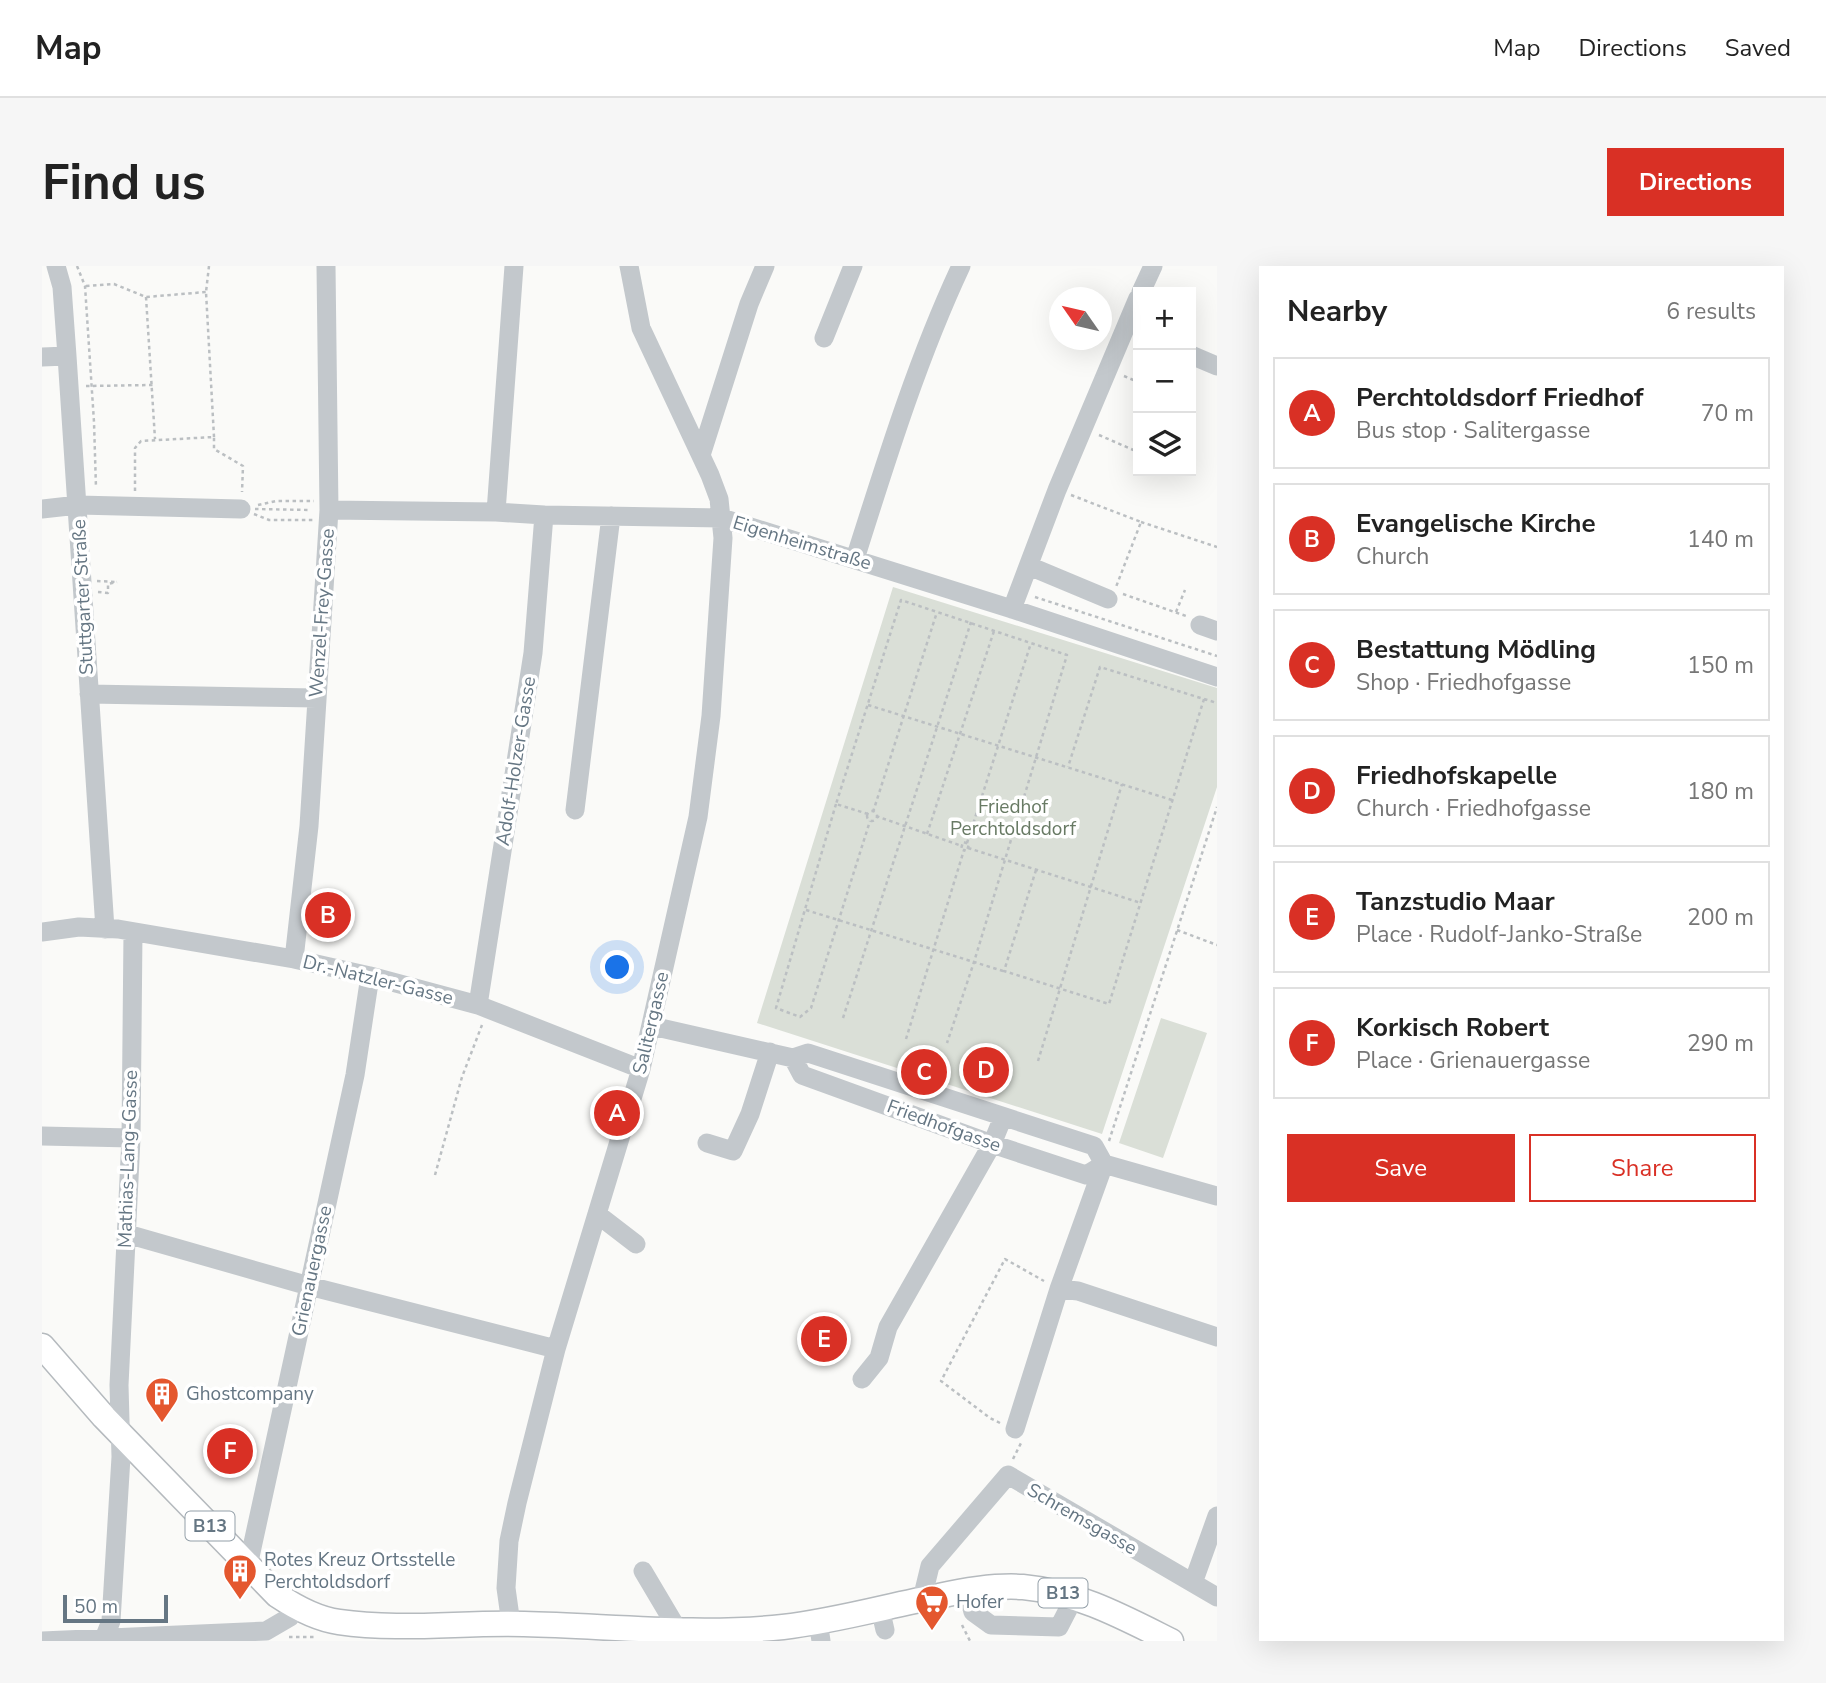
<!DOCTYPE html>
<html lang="en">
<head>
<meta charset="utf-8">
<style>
  :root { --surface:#fff; --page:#f6f6f6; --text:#222; --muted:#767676; --line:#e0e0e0; --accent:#d93025 }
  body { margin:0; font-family:"Nunito Sans",sans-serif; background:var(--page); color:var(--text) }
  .controls { position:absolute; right:21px; top:21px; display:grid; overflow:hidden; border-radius:0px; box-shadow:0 7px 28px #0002 }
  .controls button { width:63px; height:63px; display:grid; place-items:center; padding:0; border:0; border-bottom:2px solid var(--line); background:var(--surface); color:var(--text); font:35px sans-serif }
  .compass { position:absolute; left:1007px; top:21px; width:63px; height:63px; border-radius:50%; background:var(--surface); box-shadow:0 7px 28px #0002; rotate:304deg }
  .scale { position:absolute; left:21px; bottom:18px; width:105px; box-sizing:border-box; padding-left:7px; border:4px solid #657683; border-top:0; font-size:19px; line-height:24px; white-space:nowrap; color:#657683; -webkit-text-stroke:5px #fff; paint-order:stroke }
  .you { position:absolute; left:576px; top:702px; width:24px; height:24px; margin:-18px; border:5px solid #fff; border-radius:50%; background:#1a73e8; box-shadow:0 0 0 10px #1a73e833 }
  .badge { display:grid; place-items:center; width:46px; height:46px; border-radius:50%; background:var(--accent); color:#fff; font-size:23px; font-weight:700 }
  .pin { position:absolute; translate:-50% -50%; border:4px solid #fff; box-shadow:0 2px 7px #0006 }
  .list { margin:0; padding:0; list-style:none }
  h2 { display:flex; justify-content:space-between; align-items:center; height:91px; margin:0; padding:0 28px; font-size:30px }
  h2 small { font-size:23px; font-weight:400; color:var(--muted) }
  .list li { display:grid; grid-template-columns:46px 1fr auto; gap:21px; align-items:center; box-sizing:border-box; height:112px; margin:0 14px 14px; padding:0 14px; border:2px solid var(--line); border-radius:0px }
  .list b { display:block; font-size:26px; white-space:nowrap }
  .list p { margin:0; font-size:23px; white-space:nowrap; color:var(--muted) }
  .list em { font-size:23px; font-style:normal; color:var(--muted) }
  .actions { display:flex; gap:14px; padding:21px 28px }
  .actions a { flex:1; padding:16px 0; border:2px solid var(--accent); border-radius:0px; text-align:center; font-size:24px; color:var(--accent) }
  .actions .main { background:var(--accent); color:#fff }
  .icon { flex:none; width:38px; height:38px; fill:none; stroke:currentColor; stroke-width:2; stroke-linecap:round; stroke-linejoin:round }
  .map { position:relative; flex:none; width:1175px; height:1375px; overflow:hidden; border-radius:0px }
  header { display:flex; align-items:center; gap:42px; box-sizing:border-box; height:98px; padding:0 35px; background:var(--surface); border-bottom:2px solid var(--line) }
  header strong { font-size:33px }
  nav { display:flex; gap:38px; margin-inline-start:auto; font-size:24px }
  .intro { display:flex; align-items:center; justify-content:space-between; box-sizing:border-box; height:168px; padding:0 42px }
  h1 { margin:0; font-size:49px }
  .button { padding:18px 32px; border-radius:0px; background:var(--accent); color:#fff; font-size:24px; font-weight:700 }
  main { display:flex; gap:42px; padding:0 42px }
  aside { flex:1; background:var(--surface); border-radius:0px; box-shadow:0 7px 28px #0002 }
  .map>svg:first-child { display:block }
</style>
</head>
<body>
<header>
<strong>Map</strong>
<nav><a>Map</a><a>Directions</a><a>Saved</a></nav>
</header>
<div class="intro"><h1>Find us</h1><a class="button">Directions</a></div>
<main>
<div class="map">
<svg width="1175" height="1375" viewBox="0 0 1175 1375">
  <rect width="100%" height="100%" fill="#fafaf8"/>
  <path fill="#dadfd7" d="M851 321 1175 422V521L1060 868 715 757Z
    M1119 752 1165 767 1121 892 1077 877Z"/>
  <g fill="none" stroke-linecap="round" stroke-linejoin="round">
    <g stroke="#b5babe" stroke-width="27">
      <path id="major" d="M0 1080 62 1151 235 1329C253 1341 275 1353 297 1356 358 1365 421 1356 482 1358 568 1360 655 1370 741 1361 794 1355 845 1340 897 1330 924 1324 954 1319 981 1321 1035 1326 1081 1351 1129 1375"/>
    </g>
    <path stroke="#bbbfc2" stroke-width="2.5" stroke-dasharray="3.5 3.5" stroke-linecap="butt" d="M35 0 43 20 52 156 54 222
      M167 0 164 26 172 171
      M44 20 72 18 104 31 164 26
      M104 31 113 173
      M1082 110 1096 116
      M44 120 111 119
      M1057 169 1096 186
      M93 225V182L99 175 172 171V183L201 200 200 226
      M1029 229 1099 256 1074 321
      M216 239 234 235H272
      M213 243 269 244
      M212 248 227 254H271
      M1099 256 1175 281
      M55 315 75 316
      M56 326 66 327V318L75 316
      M1081 328 1144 350
      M993 331 1175 390
      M1134 346 1143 324
      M1162 433 1175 437
      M826 439 1130 534
      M794 538 734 742 758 751 769 742 828 555
      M825 550a5 5 0 1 1 10 0a5 5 0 1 1-10 0Z
      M831 546 895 346
      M826 548 794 538 859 334 1025 389 932 696 905 777
      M834 550 920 580
      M885 568 952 365
      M925 577 989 377
      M926 582 1099 637
      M994 604 962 705 1067 738 1162 433 1058 401 1026 501
      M764 644 961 705
      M1135 664 1175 679
      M801 752 929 356
      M864 773 922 584 925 585 927 578 921 576 919 583 922 584
      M996 795 1080 518
      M1067 875 1175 541
      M393 909 420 811 440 759
      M958 1157 948 1152 899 1115 963 993 1002 1015
      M971 1193 979 1177
      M920 1359 928 1375
      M247 1371H275"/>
    <path stroke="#c3c8cc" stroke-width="19" d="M14 0 20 21 25 90 63 663
      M1099 26 1111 0
      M782 72 811 0
      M1149 89 1175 100
      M0 91 25 90
      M659 189 707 38 723 0
      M0 243 36 239 199 243
      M287 244 454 246 502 249 680 252 970 343 1175 411
      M454 246 472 0
      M813 293C844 195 875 94 919 0
      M987 300 1066 333
      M970 343 1015 224 1096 32
      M1158 359 1175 365
      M47 428 275 432
      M533 544 569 250
      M0 666 37 661 76 663 252 693 328 710 436 739 599 803
      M252 693 267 560 287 244 284 0
      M436 739 491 387 502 249
      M610 760 751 792 766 787 1052 880 1062 898
      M751 792 760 809 950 878 1044 909 1062 898 1175 930
      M0 870 89 872
      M665 877 691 885 708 848 728 786
      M555 948 594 978
      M85 968 267 1020 514 1083
      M1017 1023 1036 1025 1175 1071
      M820 1113 837 1092 846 1061 950 878 961 851
      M973 1163 1017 1023 1062 898
      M206 1300 313 809 328 710
      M601 1305 636 1364
      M1151 1317 1175 1250
      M925 1324 931 1346 949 1359 1017 1361 1033 1330
      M880 1333 888 1300 966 1209 1175 1331
      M838 1342 843 1364
      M776 1355 779 1375
      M469 1358 464 1322 467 1275 475 1237 514 1083 599 803 656 551 669 450 681 272 677 233 668 209 599 62 587 0
      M0 1375 224 1365 248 1351 253 1341
      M61 1375 69 1355 79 1191 77 1119 89 872 91 666"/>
    <use href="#major" stroke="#fff" stroke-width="24"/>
  </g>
  <defs>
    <g id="building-pin" transform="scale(1.75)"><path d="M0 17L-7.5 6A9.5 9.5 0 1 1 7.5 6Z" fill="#e4572e" stroke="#fff"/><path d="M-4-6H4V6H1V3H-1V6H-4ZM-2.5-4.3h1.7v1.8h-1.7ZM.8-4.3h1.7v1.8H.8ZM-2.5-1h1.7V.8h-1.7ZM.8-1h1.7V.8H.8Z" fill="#fff"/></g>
    <g id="supermarket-pin" transform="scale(1.75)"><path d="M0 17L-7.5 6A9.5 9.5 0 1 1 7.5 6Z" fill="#e4572e" stroke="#fff"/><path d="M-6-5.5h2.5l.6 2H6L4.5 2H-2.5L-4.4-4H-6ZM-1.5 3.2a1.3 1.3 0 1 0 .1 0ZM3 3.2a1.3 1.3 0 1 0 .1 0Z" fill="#fff"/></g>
  </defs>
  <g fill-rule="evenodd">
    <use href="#building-pin" x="120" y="1128"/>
    <use href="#building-pin" x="198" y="1305"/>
    <use href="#supermarket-pin" x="890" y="1336"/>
  </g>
  <g text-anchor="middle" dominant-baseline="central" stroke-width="7" stroke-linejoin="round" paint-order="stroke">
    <g fill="#fff" stroke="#939fa8" stroke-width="2">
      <rect x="143.5" y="1245.5" width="49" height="29" rx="5"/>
      <rect x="996.5" y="1312.5" width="49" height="29" rx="5"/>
    </g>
    <g font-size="18" font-weight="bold" fill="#657683">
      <text x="168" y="1260">B13</text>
      <text x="1021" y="1327">B13</text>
    </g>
    <g font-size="19" fill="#657683" stroke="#fff">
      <text transform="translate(760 277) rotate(17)">Eigenheimstraße</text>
      <text transform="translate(41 331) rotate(-93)">Stuttgarter Straße</text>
      <text transform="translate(280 347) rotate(-86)">Wenzel-Frey-Gasse</text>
      <text transform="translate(474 495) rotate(-81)">Adolf-Holzer-Gasse</text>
      <text transform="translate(336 714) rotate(14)">Dr.-Natzler-Gasse</text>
      <text transform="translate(609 757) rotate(-77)">Salitergasse</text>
      <text transform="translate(902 860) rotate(20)">Friedhofgasse</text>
      <text transform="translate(86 893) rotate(-88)">Mathias-Lang-Gasse</text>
      <text transform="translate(270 1005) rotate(-78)">Grienauergasse</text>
      <text transform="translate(1040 1253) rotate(30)">Schremsgasse</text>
    </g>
    <g font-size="19" fill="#687a64" stroke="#fff">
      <text x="971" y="541">Friedhof<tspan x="971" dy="22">Perchtoldsdorf</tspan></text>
    </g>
    <g font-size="19" fill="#657683" stroke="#fff" text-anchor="start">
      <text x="144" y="1128">Ghostcompany</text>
      <text x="222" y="1294">Rotes Kreuz Ortsstelle<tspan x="222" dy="22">Perchtoldsdorf</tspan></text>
      <text x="914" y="1336">Hofer</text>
    </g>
  </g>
</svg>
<div class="controls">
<button>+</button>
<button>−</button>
<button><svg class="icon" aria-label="layers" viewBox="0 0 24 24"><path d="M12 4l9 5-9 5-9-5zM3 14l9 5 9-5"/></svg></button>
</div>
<svg class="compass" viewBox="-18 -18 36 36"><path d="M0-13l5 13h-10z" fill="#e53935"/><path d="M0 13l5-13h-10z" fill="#767676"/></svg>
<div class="scale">50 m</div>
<div class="you"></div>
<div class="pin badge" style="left:575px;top:847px">A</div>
<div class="pin badge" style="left:286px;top:649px">B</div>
<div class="pin badge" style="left:882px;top:806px">C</div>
<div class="pin badge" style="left:944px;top:804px">D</div>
<div class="pin badge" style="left:782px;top:1073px">E</div>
<div class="pin badge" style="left:188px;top:1185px">F</div>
</div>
<aside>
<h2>Nearby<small>6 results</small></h2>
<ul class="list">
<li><span class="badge">A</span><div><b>Perchtoldsdorf Friedhof</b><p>Bus stop · Salitergasse</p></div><em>70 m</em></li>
<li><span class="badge">B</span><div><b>Evangelische Kirche</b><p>Church</p></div><em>140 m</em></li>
<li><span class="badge">C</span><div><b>Bestattung Mödling</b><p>Shop · Friedhofgasse</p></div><em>150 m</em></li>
<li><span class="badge">D</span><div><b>Friedhofskapelle</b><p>Church · Friedhofgasse</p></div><em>180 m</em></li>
<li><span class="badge">E</span><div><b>Tanzstudio Maar</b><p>Place · Rudolf-Janko-Straße</p></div><em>200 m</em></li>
<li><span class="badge">F</span><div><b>Korkisch Robert</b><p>Place · Grienauergasse</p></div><em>290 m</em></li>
</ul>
<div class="actions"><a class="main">Save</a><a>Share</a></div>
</aside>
</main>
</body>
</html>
